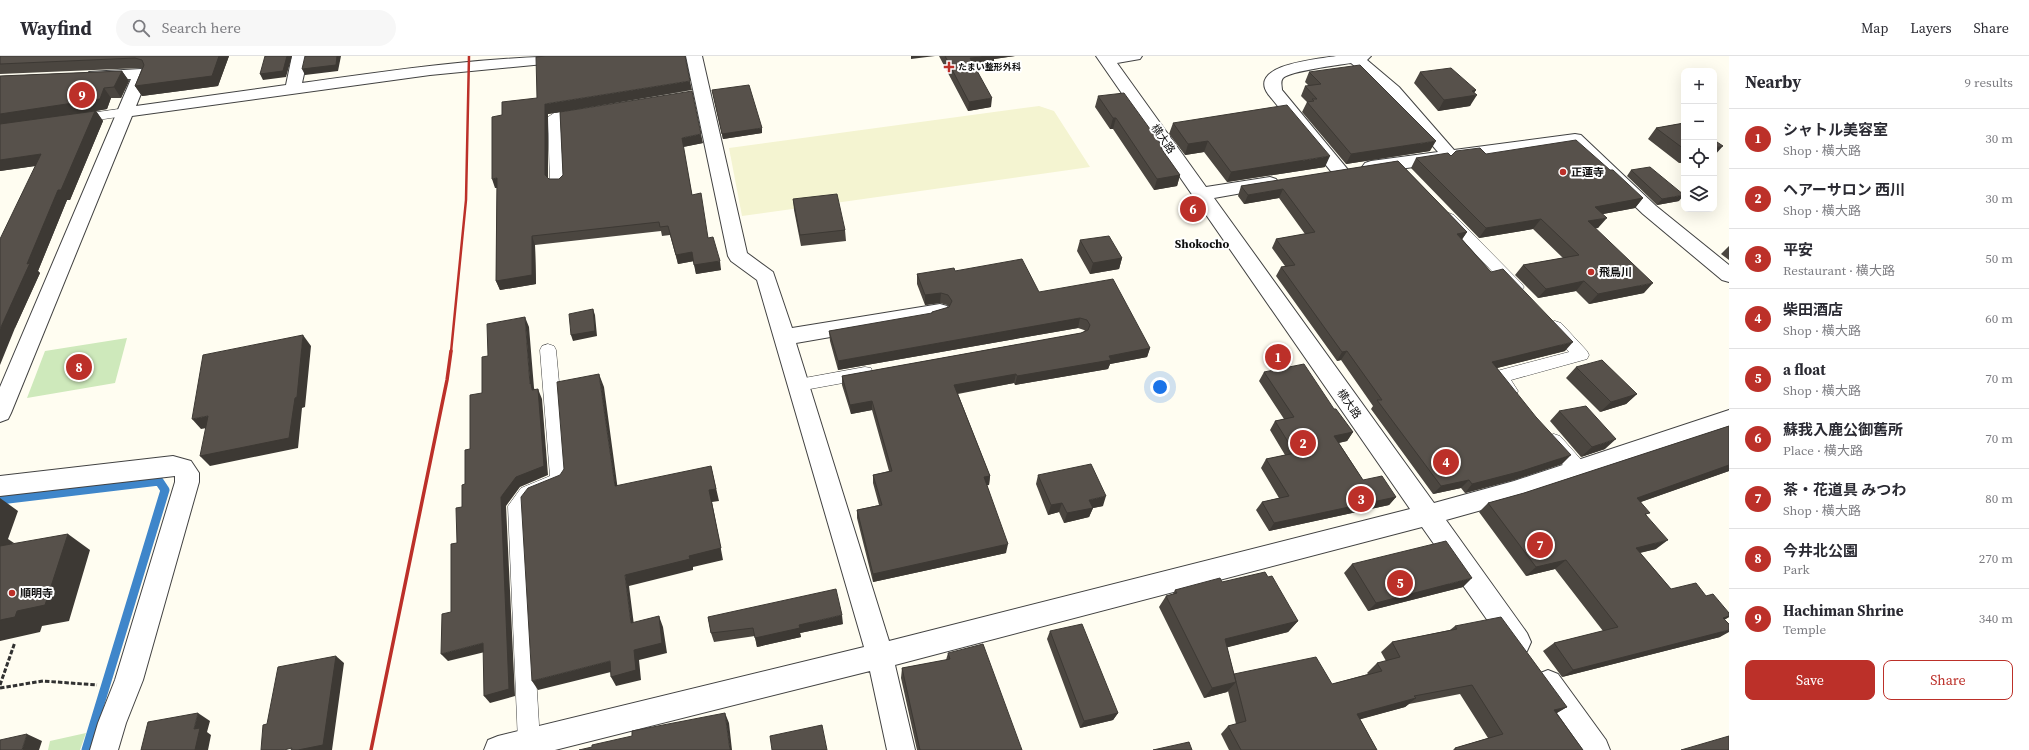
<!DOCTYPE html>
<html lang="en">
<head>
<meta charset="utf-8">
<style>
  :root { --surface:#fff; --page:#f7f7f7; --text:#2b2b33; --muted:#7c7c81; --line:#e1e1e2; --accent:#bc3029 }
  body { margin:0; font-family:"Source Serif 4","Noto Sans JP",serif; background:var(--page); color:var(--text) }
  .controls { position:absolute; right:12px; top:12px; display:grid; overflow:hidden; border-radius:8px; box-shadow:0 4px 16px #0002 }
  .controls button { width:36px; height:36px; display:grid; place-items:center; padding:0; border:0; border-bottom:1px solid var(--line); background:var(--surface); color:var(--text); font:20px sans-serif }
  .you { position:absolute; left:1160px; top:331px; width:14px; height:14px; margin:-10px; border:3px solid #fff; border-radius:50%; background:#1a73e8; box-shadow:0 0 0 6px #1a73e833 }
  .badge { display:grid; place-items:center; width:26px; height:26px; border-radius:50%; background:var(--accent); color:#fff; font-size:13px; font-weight:700 }
  .pin { position:absolute; translate:-50% -50%; border:2px solid #fff; box-shadow:0 1px 4px #0006 }
  .list { margin:0; padding:0; list-style:none }
  h2 { display:flex; justify-content:space-between; align-items:center; height:52px; margin:0; padding:0 16px; font-size:17px }
  h2 small { font-size:13px; font-weight:400; color:var(--muted) }
  .list li { display:grid; grid-template-columns:26px 1fr auto; gap:12px; align-items:center; box-sizing:border-box; height:60px; padding:0 16px; border-top:1px solid var(--line) }
  .list b { display:block; font-size:15px; white-space:nowrap }
  .list p { margin:0; font-size:13px; white-space:nowrap; color:var(--muted) }
  .list em { font-size:13px; font-style:normal; color:var(--muted) }
  .actions { display:flex; gap:8px; padding:12px 16px }
  .actions a { flex:1; padding:9px 0; border:1px solid var(--accent); border-radius:8px; text-align:center; font-size:14px; color:var(--accent) }
  .actions .main { background:var(--accent); color:#fff }
  .icon { flex:none; width:22px; height:22px; fill:none; stroke:currentColor; stroke-width:2; stroke-linecap:round; stroke-linejoin:round }
  .map { position:relative; flex:none; width:1729px; height:694px; overflow:hidden }
  header { display:flex; align-items:center; gap:24px; box-sizing:border-box; height:56px; padding:0 20px; background:var(--surface); border-bottom:1px solid var(--line) }
  header strong { font-size:19px }
  nav { display:flex; gap:22px; margin-inline-start:auto; font-size:14px }
  .search { width:280px; height:36px; background:var(--page); display:flex; align-items:center; gap:10px; box-sizing:border-box; padding:0 14px; border-radius:22px; color:var(--muted); font-size:15px }
  main { display:flex }
  aside { flex:1; background:var(--surface) }
  .map>svg:first-child { display:block }
</style>
</head>
<body>
<header>
<strong>Wayfind</strong>
<div class="search"><svg class="icon" aria-label="search" viewBox="0 0 24 24"><circle cx="10" cy="10" r="6"/><path d="M15 15l6 6"/></svg>Search here</div>
<nav><a>Map</a><a>Layers</a><a>Share</a></nav>
</header>
<main>
<div class="map">
<svg width="1729" height="694" viewBox="0 0 1729 694">
  <rect width="100%" height="100%" fill="#fffdf1"/>
  <path fill="#f4f4d1" d="M1039 50 1054 55 1090 111 742 160 729 92Z"/>
  <path fill="#cee9bb" d="M127 282 115 327 27 342 45 295Z
    M86 677 80 694H48L50 685Z"/>
  <g fill="none" stroke-linecap="round" stroke-linejoin="round">
    <path stroke="#3f86ca" stroke-width="9" d="M0 444 159 425 165 434 86 694"/>
    <g stroke="#424242" stroke-width="1">
      <path id="service" d="M126 52 131 53 132 56 131 59 77 67 71 63 77 59Z
        M582 53 587 54 588 57 587 60 561 64 564 128 562 131H552L550 128 548 61 554 57Z
        M1449 157 1454 159 1521 227 1524 231 1521 235 1516 236 1511 235 1444 165 1442 162 1444 159Z
        M1555 265 1561 267 1587 295 1589 299 1587 303 1511 324 1518 335 1516 340C1503 344 1496 331 1491 321L1493 316 1569 296 1547 271 1549 267Z
        M548 288 554 290 556 294 568 424 565 429 533 442 526 452 540 686 537 694H522L518 686 508 450 521 432 550 420 540 294 542 290Z
        M865 311 871 312 873 317 871 322 865 323 799 335 793 334 791 329 793 324 799 323Z
        M1554 378 1560 380 1585 408 1588 413 1585 418C1570 424 1557 401 1548 390L1545 385 1548 380Z"/>
    </g>
    <g stroke="#424242" stroke-width="2">
      <path id="minor" d="M292 0H308L302 27C395 14 489 0 583 0L581 3 575 5 430 19 132 60 11 357 8 363 0 366V331L131 23 95 24 89 22 87 19 89 16 141 13 147 15 149 18 136 50 286 29Z
        M686 0H702L747 197 773 216 792 272 940 248 947 250 950 255 947 260 940 262 796 287 889 585 1410 453 1096 0H1142L1140 3 1117 7 1206 131 1270 121 1276 123 1279 127 1276 131 1214 142 1434 447 1514 425 1729 354V372L1514 445 1446 464 1527 577 1531 586 1527 595 1518 598 1509 595 1422 471 895 609 915 694H887L870 615 555 694H484L488 684 498 680 864 591 757 224 731 205 728 200Z
        M1336 0H1371L1367 4 1399 31 1454 94 1575 78 1581 79 1656 150 1729 209V226L1722 224 1643 158 1571 89 1371 117 1365 115 1362 111 1365 107 1371 105 1438 96 1388 38 1351 7C1338 9 1290 15 1283 22 1280 26 1282 30 1282 34L1349 115 1346 119 1340 121 1334 119 1268 38C1247 8 1320 3 1336 0Z
        M173 400 191 405 199 417V426L143 624 126 667 118 694H90L98 667 115 624 175 426V420L0 440V420Z
        M1548 614 1558 618 1606 684 1610 694H1579L1538 636 1534 627 1538 618Z"/>
    </g>
    <path stroke="#313131" stroke-width="3" stroke-dasharray="4.5 2" stroke-linecap="butt" d="M0 629 15 586
      M0 632 43 625 97 629"/>
    <use href="#service" fill="#fff" fill-rule="evenodd"/>
    <use href="#minor" fill="#fff" fill-rule="evenodd"/>
    <path stroke="#bc3029" stroke-width="2.5" d="M451 296 466 144 469 0"/>
    <path stroke="#bc3029" stroke-width="3.5" d="M371 694 447 324 451 295"/>
  </g>
  <path fill="#4b4640" d="M0 0H229L218 30 142 40 135 30 142 12H141L0 18Z
    M939 0H1015L994 3V5L981 6V10H974L991 51 968 55Z
    M122 15 129 25 121 42H111L107 53 96 55 103 65 70 144H67L38 215 40 217 15 272 35 110 0 115V20Z
    M1309 16 1430 95 1346 108 1302 56 1307 46 1301 40 1305 30H1309L1305 26Z
    M1420 16 1476 34 1474 37 1470 50 1438 55 1414 27Z
    M692 34 548 58V123H559L563 119 560 56 703 87 683 91 692 139 708 182 721 214 696 218 694 205 678 208 670 179 662 180 661 175 535 189 536 228 500 234 496 225 497 132H495L502 59Z
    M712 34 762 77 723 83Z
    M1098 40 1163 91 1162 94 1180 119 1177 130 1154 134 1113 73H1110L1095 51Z
    M1173 67 1325 111 1227 126 1204 96 1185 99 1169 78Z
    M1684 67V106L1679 107 1648 83 1656 72Z
    M1486 98 1643 142 1635 152 1603 158 1598 172H1595L1644 237 1589 248 1576 235 1538 242 1515 219 1523 209 1563 202 1533 173 1479 182 1411 112 1416 102Z
    M1398 105 1467 176 1462 183 1491 216 1565 295 1497 312 1562 408 1514 424 1465 437 1461 432 1433 438 1371 353 1373 350 1341 304 1337 305 1276 220 1281 211 1285 210 1272 192 1276 183 1305 178 1279 142 1244 148 1238 140 1241 130Z
    M1631 114 1679 145 1657 149 1627 120Z
    M793 143 845 174 846 185 801 190 794 154Z
    M1080 184 1122 202 1119 213 1090 218 1077 195Z
    M1729 190V204L1721 198Z
    M955 215 1039 236 1150 292 1147 301 1110 308 1108 313 1015 329 1014 327 958 338 990 420 989 429H987L1006 497 873 526 857 462V454L879 449 873 427V419L889 415 872 354 851 358 842 329V320L1081 277 1085 275 1084 274 1078 272 838 314 830 285 829 275 931 258 932 256 949 251 947 249 940 247 925 249 917 228V218Z
    M1576 311 1637 338 1626 348 1600 356 1566 322Z
    M1264 316 1334 353 1353 376 1347 385 1339 387 1363 424 1396 441 1389 449 1269 475 1256 454 1262 446 1279 442 1261 412 1266 403 1285 399 1270 374 1275 365 1284 363 1259 325Z
    M1559 355 1605 393 1581 401 1550 365Z
    M1729 370V415L1641 446 1647 460 1656 493 1640 497 1671 533 1706 540 1729 557V561L1725 563 1720 581 1562 621 1543 595 1554 587 1603 575 1555 513 1526 520 1479 456 1488 447 1524 437Z
    M1038 419 1103 450 1093 452 1089 461 1064 467 1059 456 1048 459 1036 428Z
    M1352 508 1463 531 1368 555 1344 517Z
    M1268 521 1298 565 1288 576 1227 591 1234 618 1332 628 1368 618 1367 617 1377 607 1386 605 1381 596 1392 586 1450 574 1455 570 1567 651 1557 657 1583 694H1453L1455 692 1488 682 1460 638 1409 648 1405 651 1360 663 1377 694H1229L1221 678 1228 670 1236 668 1228 635 1227 636 1204 642 1159 551 1166 540 1173 538 1175 534 1222 526Z
    M708 561 843 568 800 577 801 581 757 591 755 580 714 586 711 577Z
    M1050 575 1118 657 1113 664 1080 672 1047 583Z
    M948 597 1022 694H917L901 622 902 612 946 604Z"/>
  <path fill="#3d3934" d="M219 0H229L218 30 142 40 135 30Z
    M287 0H292L286 21 263 24 260 18Z
    M337 0H341L338 15 305 19 302 13Z
    M911 0H935L911 3Z
    M980 0H1015L994 3V5L981 6V10L969 11 970 2Z
    M122 15 129 25 121 42 114 31Z
    M690 25 692 34 548 58V128L545 119V48Z
    M104 32 111 42 107 53 96 55 103 65 70 144H67L38 215 40 217 15 272 0 309V273L27 208 58 134 95 55 0 69V58Z
    M1476 34 1472 40 1477 39 1470 50 1438 55 1444 44 1472 35Z
    M992 42 991 51 968 55 969 46Z
    M1113 62H1116L1113 73H1110Z
    M762 72V77L723 83 722 78Z
    M701 78 703 87 683 91 682 82Z
    M1208 85 1204 96 1185 99 1188 88Z
    M1436 85 1430 95 1346 108 1351 98Z
    M1723 90 1714 100V92Z
    M41 98 49 108 0 115V104Z
    M1330 100 1325 111 1227 126 1231 116Z
    M1684 101V106L1679 107Z
    M1180 119 1177 130 1154 134 1157 123Z
    M497 122 501 131 495 132 492 123Z
    M1283 133 1279 142 1244 148 1248 139Z
    M1684 139 1679 145 1657 149 1662 143Z
    M1643 142 1635 152 1587 161 1595 151Z
    M1607 162 1598 172 1580 175 1588 165Z
    M1541 163 1533 173 1479 182 1486 172Z
    M1467 176 1461 185 1457 178Z
    M532 180 535 189 536 228 500 234 496 225Z
    M692 196 694 205 678 208 676 199Z
    M1122 202 1119 213 1090 218 1093 207Z
    M720 205 721 214 696 218 694 209Z
    M1584 225 1576 235 1538 242 1546 233Z
    M1653 227 1644 237 1589 248 1598 238Z
    M941 237 940 247 925 249V239Z
    M593 253 595 259 597 280 573 285 571 279Z
    M525 261 529 271 534 332 536 337 532 334 530 328Z
    M1080 262 1078 272 838 314V305Z
    M303 279 311 290 305 351 302 352 298 392 210 410 200 400 295 342Z
    M1573 286 1565 295 1485 315 1492 306Z
    M1150 292 1147 301 1110 308 1108 313 1015 329 1017 320 1109 300Z
    M1347 295 1341 304 1337 305 1342 296Z
    M599 318 604 331 619 442 615 430Z
    M1016 318 1014 327 953 338 954 329Z
    M538 333 542 343 548 419 520 431 506 450 515 640 490 647 484 640 501 441Z
    M1637 338 1626 348 1600 356 1611 346Z
    M872 345V354L851 358 850 349Z
    M208 360 218 370 201 373 192 363Z
    M1353 376 1347 385 1328 389 1334 380Z
    M1616 383 1605 393 1581 401 1592 391Z
    M1571 399 1562 408 1514 424 1465 437 1472 428Z
    M1729 409V415L1626 451 1637 442Z
    M711 410 719 445 712 446 723 504 693 511V514L629 530 635 577 631 567 625 519 709 434Z
    M990 420 989 429 982 430 984 421Z
    M1469 424 1461 432 1433 438 1441 430Z
    M1106 440 1103 450 1088 453 1093 452 1089 461 1064 467 1067 457 1089 444Z
    M1396 441 1389 449 1269 475 1274 467Z
    M0 442 18 455 8 483 14 487 0 493Z
    M1062 447 1059 456 1048 459 1051 449Z
    M68 478 90 494 69 565 42 570 40 576 0 585V564L17 555Z
    M1668 484 1656 493 1625 500 1636 492Z
    M1008 488 1006 497 873 526V518Z
    M1566 504 1555 513 1526 520 1536 511Z
    M1472 522 1463 531 1368 555 1376 547Z
    M842 559 843 568 800 577 801 581 757 591 755 582 799 569Z
    M659 560 663 571 667 597 639 604 641 624 616 630 611 621 634 594Z
    M1729 560V561L1718 568 1723 562Z
    M1298 565 1288 576 1217 594 1225 583Z
    M1729 574V576L1720 581 1562 621 1573 614Z
    M483 587 489 595 448 605 441 598Z
    M336 600 344 607 332 694H298Z
    M610 605 615 615 538 634 532 625Z
    M1236 626 1227 636 1204 642 1212 632Z
    M1416 642 1405 651 1347 667 1357 658Z
    M1567 651 1553 659 1554 654Z
    M198 657 210 665 207 676 211 679 208 694H195L194 673Z
    M725 657 729 667 732 694H730Z
    M1118 657 1113 664 1080 672 1084 665Z
    M27 678 42 685 39 694H22Z"/>
  <path fill="#57514b" stroke="#3d3934" d="M0 0H219L212 20 135 30 144 9 142 4 135 2 0 8Z
    M265 0H287L283 15 260 18Z
    M305 0H337L336 9 302 13Z
    M546 0H685L690 25 545 48V119L549 123H559L563 119 560 56 692 35 701 78 682 82 692 139 701 137 708 182 713 181 720 205 694 209 692 196 676 199 668 170 660 171 659 166 532 180V219L496 225 497 122 492 123V61L502 59V46L537 42 536 1Z
    M945 0H982V1L970 2 992 42 969 46Z
    M1360 9 1436 85 1351 98 1307 46 1314 45 1312 43H1317L1305 30 1321 28 1309 16Z
    M1451 12 1476 34 1472 35 1477 39 1444 44 1420 16Z
    M122 15 114 31 104 32 100 43 0 58V20Z
    M749 29 762 72 722 78 712 34Z
    M1124 37 1163 91 1161 92 1180 119 1157 123 1116 62H1113L1098 40Z
    M1287 49 1330 100 1231 116 1208 85 1188 88 1173 67Z
    M95 55 61 134H58L27 208 30 207 0 273V183L41 98 0 104V68Z
    M1684 67V93L1656 72Z
    M1576 84 1610 114H1613L1643 142 1595 151 1607 162 1588 165 1653 227 1598 238 1584 225 1546 233 1523 209 1579 199 1541 163 1486 172 1416 102 1448 97 1451 100 1456 95 1480 92 1486 98Z
    M1714 84 1723 90 1714 92Z
    M1398 105 1467 176 1457 178 1491 216 1503 213 1573 286 1492 306 1536 361 1571 399 1522 415 1472 428 1469 424 1441 430 1377 344H1382L1347 295 1342 296 1281 211 1295 209 1276 183 1315 176 1283 133 1248 139 1241 130Z
    M1650 111 1684 139 1662 143 1631 114Z
    M837 138 845 174 800 179 793 143Z
    M1109 180 1122 202 1093 207 1080 184Z
    M1022 203 1039 236 1113 223 1150 292 1109 300 1111 304 1017 320 1016 318 954 329 990 420 984 421 1008 488 873 518 857 454 882 449 873 419 892 415 872 345 850 349 842 320 1081 277 1088 274 1090 269 1087 264 1080 262 838 305 829 275 932 257V256L949 251 952 245 948 239 941 237 925 239 917 218 954 212 955 215Z
    M593 253 595 275 571 279 569 258Z
    M525 261 530 328 531 327 532 334 538 333 544 410 516 421 501 441 509 633 484 640 483 587 441 598 442 558 451 556V488L457 487 456 452 462 451V429L465 428V394L470 393V339L482 337V301L488 300 487 268Z
    M303 279 297 341 295 342 289 382 200 400 208 360 192 363 203 299Z
    M1602 304 1637 338 1611 346 1576 311Z
    M1304 308 1334 353H1336L1353 376 1334 380 1363 424 1382 420 1396 441 1274 467 1262 446 1289 440 1266 403 1295 397 1275 365 1294 361 1264 316Z
    M599 318 615 430 711 410 716 433 709 434 721 492 689 500 690 503 625 519 631 567 659 560 662 587 634 594 636 614 611 621 610 605 532 625 521 441 528 432 560 419 564 413 557 326Z
    M1586 350 1616 383 1592 391 1559 355Z
    M1729 370V409L1637 442 1650 457 1645 458 1668 484 1636 492 1671 533 1696 527 1706 540 1713 538 1729 557V560L1723 562 1729 568V574L1573 614 1554 587 1618 571 1566 504 1536 511 1488 447 1524 437Z
    M1091 408 1106 440 1089 444 1093 452 1067 457 1062 447 1051 449 1038 419Z
    M68 478 45 549 17 555 15 561 0 564V490Z
    M1446 485 1472 522 1376 547 1352 508Z
    M1265 516 1268 521 1272 520 1298 565 1225 583 1236 626 1212 632 1166 540 1177 537 1175 534 1220 522 1222 526Z
    M836 533 842 559 799 569 800 572 755 582 753 572 711 577 708 561Z
    M1501 561 1567 651 1554 654 1583 694H1456L1455 692 1503 678 1472 629 1414 640 1416 642 1357 658 1377 694H1241L1228 670 1246 665 1234 618 1316 601 1332 628 1382 615 1377 607 1400 601 1392 586 1457 573 1455 570Z
    M1082 568 1118 657 1084 665 1050 575Z
    M983 588 1022 694H920L902 612 950 603 948 597Z
    M336 600 323 689 298 694H291L292 692 284 694H261L263 669 267 668 278 611Z
    M198 657 194 673 200 672 195 694H141L148 666Z
    M725 657 730 694H579L592 691V689L632 680V675Z
    M822 669 827 694H772L770 680Z
    M27 678 22 694H0V684Z
    M1729 680V694H1681Z
    M1189 686 1192 694H1153Z"/>
  <g fill="#bc3029" stroke="#fff" stroke-width="1.5">
    <path d="M947 5h4v4h4v4h-4v4h-4v-4h-4v-4h4z"/>
    <circle cx="1563" cy="116" r="4"/>
    <circle cx="1591" cy="216" r="4"/>
    <circle cx="12" cy="537" r="4"/>
  </g>
  <g text-anchor="middle" dominant-baseline="central" stroke-width="4" stroke-linejoin="round" paint-order="stroke">
    <g font-size="9" font-weight="bold" fill="#0f0f0f" stroke="#fff" text-anchor="start">
      <text x="958" y="11">たまい整形外科</text>
    </g>
    <g font-size="11" fill="#0f0f0f" stroke="#fff">
      <text transform="translate(1163 83) rotate(55)">横大路</text>
      <text transform="translate(1349 348) rotate(55)">横大路</text>
    </g>
    <g font-size="11" font-weight="bold" fill="#0f0f0f" stroke="#fff" text-anchor="start">
      <text x="1571" y="116">正蓮寺</text>
      <text x="1599" y="216">飛鳥川</text>
      <text x="20" y="537">順明寺</text>
    </g>
    <g font-size="12" font-weight="bold" fill="#0f0f0f" stroke="#fff">
      <text x="1202" y="188">Shokocho</text>
    </g>
  </g>
</svg>
<div class="controls">
<button>+</button>
<button>−</button>
<button><svg class="icon" aria-label="locate" viewBox="0 0 24 24"><circle cx="12" cy="12" r="6"/><path d="M12 2v4M12 18v4M2 12h4M18 12h4"/></svg></button>
<button><svg class="icon" aria-label="layers" viewBox="0 0 24 24"><path d="M12 4l9 5-9 5-9-5zM3 14l9 5 9-5"/></svg></button>
</div>
<div class="you"></div>
<div class="pin badge" style="left:1278px;top:301px">1</div>
<div class="pin badge" style="left:1303px;top:387px">2</div>
<div class="pin badge" style="left:1361px;top:443px">3</div>
<div class="pin badge" style="left:1446px;top:406px">4</div>
<div class="pin badge" style="left:1400px;top:527px">5</div>
<div class="pin badge" style="left:1193px;top:153px">6</div>
<div class="pin badge" style="left:1540px;top:489px">7</div>
<div class="pin badge" style="left:79px;top:311px">8</div>
<div class="pin badge" style="left:82px;top:39px">9</div>
</div>
<aside>
<h2>Nearby<small>9 results</small></h2>
<ul class="list">
<li><span class="badge">1</span><div><b>シャトル美容室</b><p>Shop · 横大路</p></div><em>30 m</em></li>
<li><span class="badge">2</span><div><b>ヘアーサロン 西川</b><p>Shop · 横大路</p></div><em>30 m</em></li>
<li><span class="badge">3</span><div><b>平安</b><p>Restaurant · 横大路</p></div><em>50 m</em></li>
<li><span class="badge">4</span><div><b>柴田酒店</b><p>Shop · 横大路</p></div><em>60 m</em></li>
<li><span class="badge">5</span><div><b>a float</b><p>Shop · 横大路</p></div><em>70 m</em></li>
<li><span class="badge">6</span><div><b>蘇我入鹿公御舊所</b><p>Place · 横大路</p></div><em>70 m</em></li>
<li><span class="badge">7</span><div><b>茶・花道具 みつわ</b><p>Shop · 横大路</p></div><em>80 m</em></li>
<li><span class="badge">8</span><div><b>今井北公園</b><p>Park</p></div><em>270 m</em></li>
<li><span class="badge">9</span><div><b>Hachiman Shrine</b><p>Temple</p></div><em>340 m</em></li>
</ul>
<div class="actions"><a class="main">Save</a><a>Share</a></div>
</aside>
</main>
</body>
</html>
